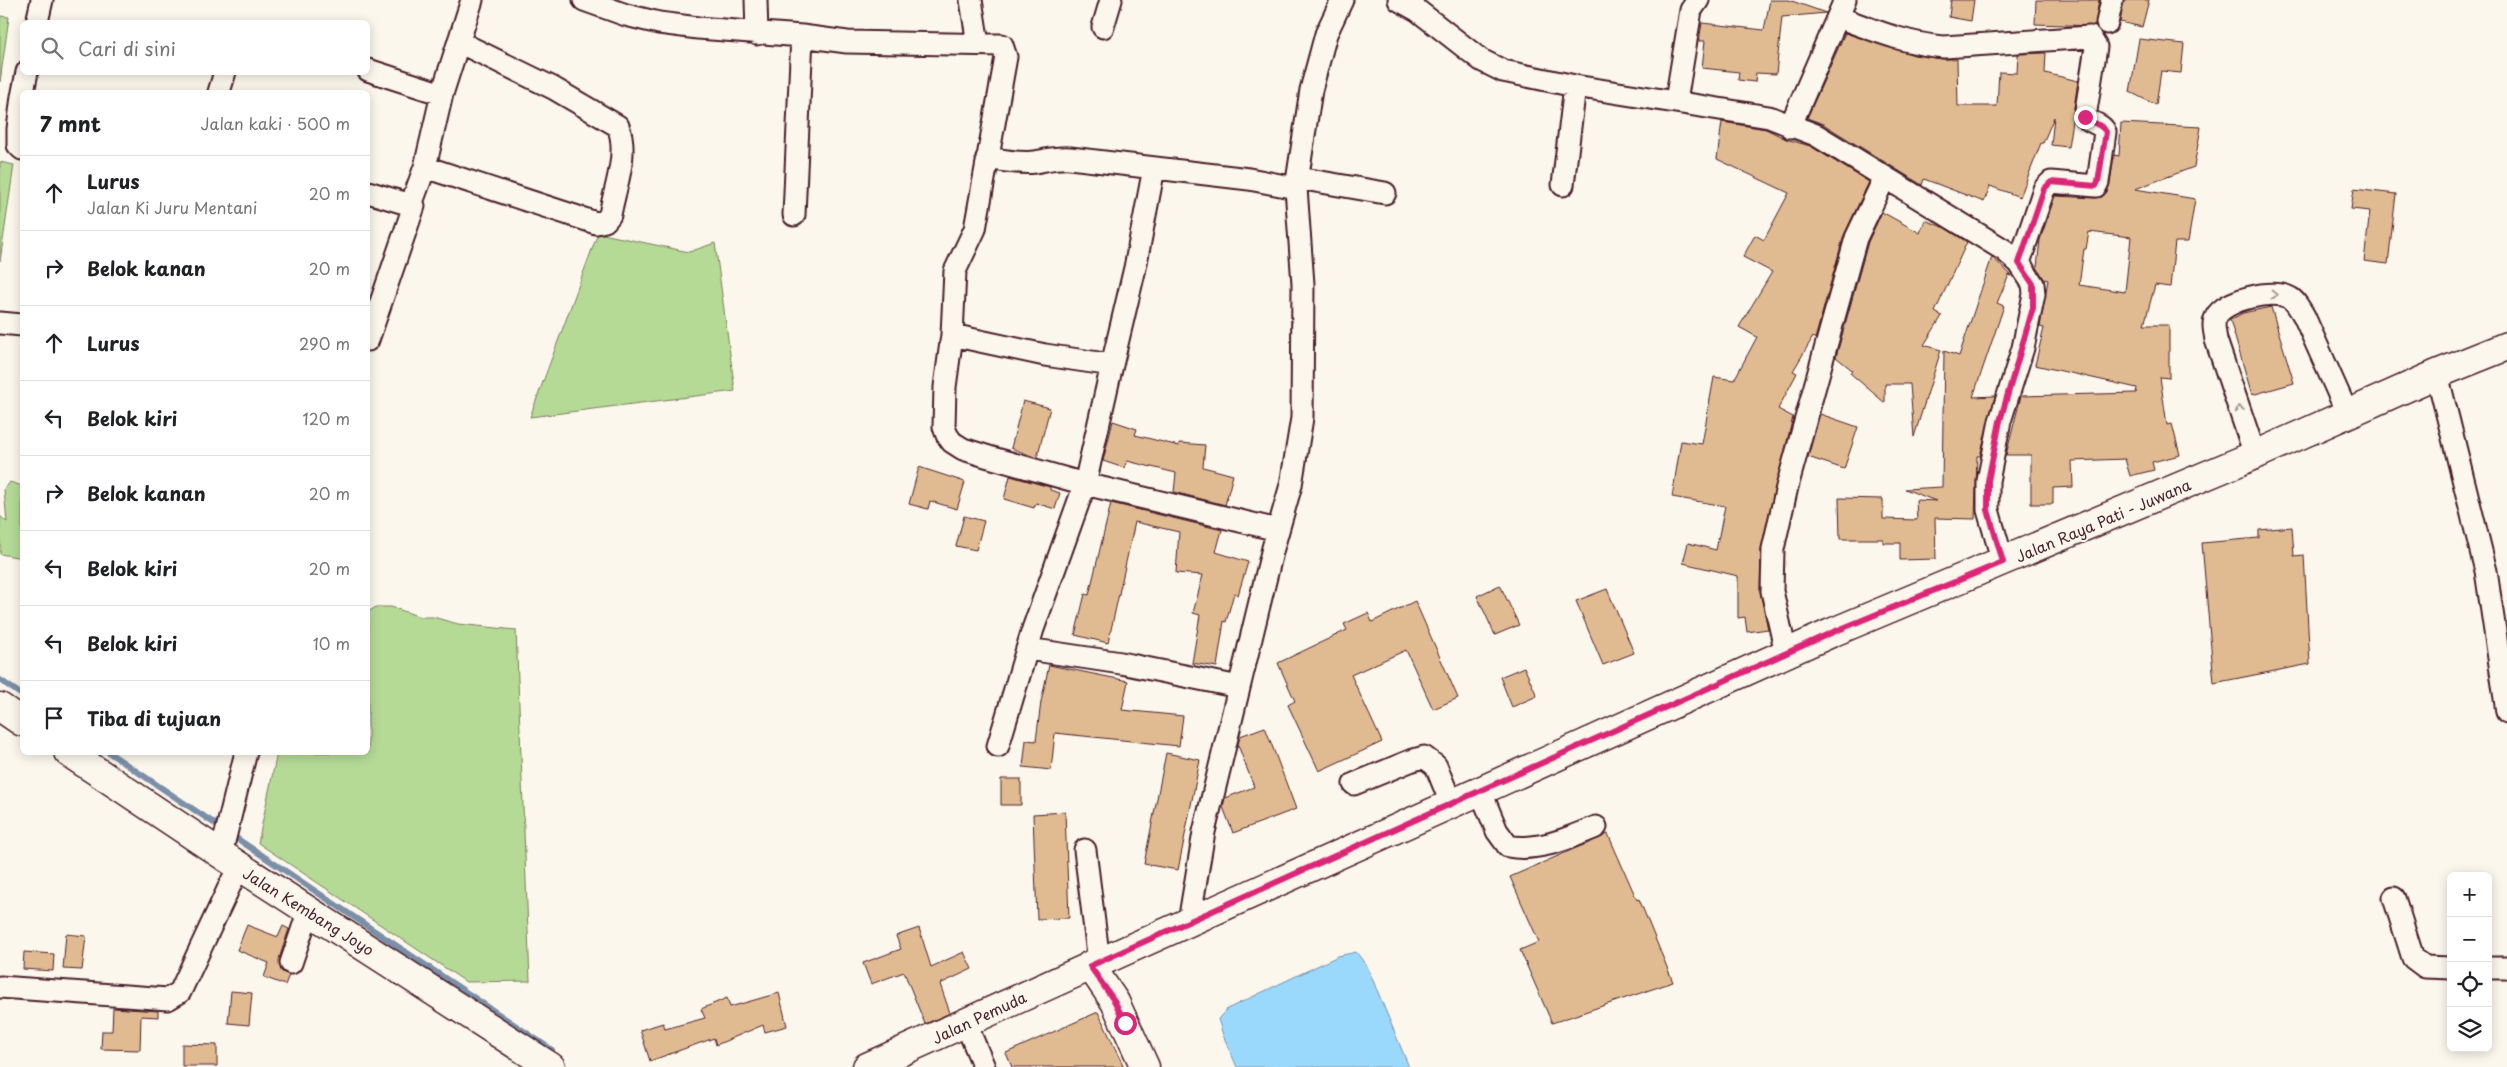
<!DOCTYPE html>
<html lang="id">
<head>
<meta charset="utf-8">
<style>
  :root { --surface:#fff; --page:#f2f2f2; --text:#202124; --muted:#757577; --line:#e0e0e0 }
  body { margin:0; font-family:"Playpen Sans",sans-serif; background:var(--page); color:var(--text) }
  .controls { position:absolute; right:15px; bottom:15px; display:grid; overflow:hidden; border-radius:8px; box-shadow:0 2px 12px #0003 }
  .controls button { width:45px; height:45px; display:grid; place-items:center; padding:0; border:0; border-bottom:1px solid var(--line); background:var(--surface); color:var(--text); font:25px sans-serif }
  .stop { position:absolute; width:15px; height:15px; margin:-11px; border:4px solid #db2777; border-radius:50%; background:#fff }
  .stop.end { background:#db2777; border-color:#fff; box-shadow:0 1px 5px #0008 }
  .list { margin:0; padding:0; list-style:none }
  h2 { display:flex; justify-content:space-between; align-items:center; height:65px; margin:0; padding:0 20px; font-size:21px }
  h2 small { font-size:16px; font-weight:400; color:var(--muted) }
  .list li { display:grid; grid-template-columns:32px 1fr auto; gap:15px; align-items:center; box-sizing:border-box; height:75px; padding:0 20px; border-top:1px solid var(--line) }
  .list b { display:block; font-size:19px; white-space:nowrap }
  .list p { margin:0; font-size:16px; white-space:nowrap; color:var(--muted) }
  .list em { font-size:16px; font-style:normal; color:var(--muted) }
  .icon { flex:none; width:28px; height:28px; fill:none; stroke:currentColor; stroke-width:2; stroke-linecap:round; stroke-linejoin:round }
  .map { position:relative; flex:none; width:2507px; height:1067px; overflow:hidden }
  .search { position:absolute; background:var(--surface); box-shadow:0 2px 12px #0003; left:20px; top:20px; width:350px; height:55px; display:flex; align-items:center; gap:12px; box-sizing:border-box; padding:0 18px; border-radius:8px; color:var(--muted); font-size:19px }
  .panel { position:absolute; background:var(--surface); box-shadow:0 2px 12px #0003; left:20px; top:90px; width:350px; height:665px; border-radius:8px }
  .map>svg:first-child { display:block }
</style>
</head>
<body>
<div class="map">
<svg width="2507" height="1067" viewBox="0 0 2507 1067">
  <rect width="100%" height="100%" fill="#fbf7ec"/>
  <filter id="ink" filterUnits="userSpaceOnUse"><feTurbulence type="fractalNoise" baseFrequency=".02" numOctaves="2"/><feDisplacementMap in="SourceGraphic" scale="10" xChannelSelector="R" yChannelSelector="G"/><feConvolveMatrix kernelMatrix="1 2 1 2 8 2 1 2 1" color-interpolation-filters="sRGB"/></filter>
  <g filter="url(#ink)">
    <path fill="#b4da96" stroke="#7f7c60" d="M0 16 9 17 0 82Z
      M0 162 14 165 0 261Z
      M598 233 689 252 715 243 735 391 530 417Z
      M10 482 22 486V558L0 554V516L7 522 4 490Z
      M376 607H391L421 617H433L458 624 516 630 530 981 466 982 258 843 277 753 368 752V612Z"/>
    <path fill="#9bd9fc" stroke="#7b8fa8" d="M1356 952 1367 966 1409 1067H1237L1223 1035 1218 1019 1227 1009 1338 956Z"/>
    <g fill="none" stroke-linecap="round" stroke-linejoin="round">
      <path stroke="#7b8fa8" stroke-width="6" d="M0 680 22 695
        M108 752 552 1050"/>
    </g>
    <path fill="#e0bb91" stroke="#4a1f2b" fill-rule="evenodd" d="M1770 0H1789L1826 13 1782 17 1776 74 1756 73 1755 82 1738 80 1739 72 1702 68 1705 41H1699L1702 23 1764 30Z
      M1951 0H1974L1971 21 1949 17Z
      M2036 0H2099L2095 26 2035 24Z
      M2124 0H2149L2142 27 2120 22Z
      M1845 33 1914 55 1943 59H1957L1958 106H1997L1999 72 2017 73 2018 54 2046 53 2045 73 2078 81 2068 147 2051 145 2054 117 2043 143H2041L2020 197 1990 186 1984 202 1924 179 1922 185 1823 124 1807 118Z
      M2139 39 2184 44 2181 73 2161 71 2156 105 2130 92Z
      M1722 122 1766 129 1786 139 1810 146 1869 182 1844 235 1815 339 1813 337 1793 371 1797 373 1778 409 1793 417 1761 549 1760 591 1768 629 1747 632 1745 617 1738 618V576L1683 563 1688 543 1716 550 1725 506 1672 497 1681 441 1702 444 1714 377 1734 380 1757 337 1739 327 1772 272 1743 257 1755 235 1764 240 1789 193 1717 159Z
      M2121 123 2201 127 2194 167 2135 189 2195 199 2188 242H2175L2170 287 2155 285 2144 325H2169V378L2160 377 2167 425 2172 424 2180 455 2152 462 2154 470 2130 476 2125 459 2072 461 2073 487 2053 488V504H2031V455H2006L2021 396 2136 393 2137 388 2035 365 2044 328 2040 327 2048 280 2044 279 2037 267 2040 240 2055 196 2095 198 2102 197 2107 192 2110 184 2114 155 2119 156ZM2089 232 2131 237 2125 292 2079 285 2084 249H2086Z
      M2354 189 2396 194 2388 264 2364 261 2370 211 2351 209Z
      M1882 212 1920 233 1925 220 1945 228 1967 242 1935 312 1942 316 1924 345 1941 350 1914 437 1910 384H1885V403L1850 373 1852 370 1836 357 1868 242Z
      M1992 257 2012 276 2009 275 1997 303 2004 306 1973 397 1995 396 1980 456H1977L1975 519 1935 518 1936 559 1900 560V543H1883V539H1840L1839 498 1883 499V519L1917 520 1916 500 1936 501 1905 489 1942 487 1944 351 1959 356Z
      M2271 307 2294 383 2252 395 2230 320 2243 313Z
      M1023 401 1050 408 1037 458 1011 448Z
      M1820 414 1858 427 1844 469 1808 457Z
      M1113 421 1137 429 1135 435 1179 446V443L1205 445 1203 467 1233 475 1225 505 1174 492 1176 473 1127 461 1124 468 1103 461Z
      M919 467 965 482 957 509 930 501 928 509 909 504Z
      M1010 476 1050 487V490L1060 493 1055 509 1036 503 1034 508 1004 499Z
      M1111 503 1222 530 1216 552 1248 562 1238 595 1234 593 1226 622 1224 621 1217 667 1192 663 1200 615 1193 613 1203 575 1176 573 1179 532 1135 522 1108 643 1075 635 1085 594 1089 595Z
      M964 516 984 521 976 550 956 546Z
      M2292 527 2294 556 2304 555 2310 664 2214 683 2202 543 2259 538V530Z
      M1500 585 1519 625 1495 635 1477 596Z
      M1607 589 1634 653 1603 665 1576 601Z
      M1415 601 1458 698 1433 709 1406 650 1351 675 1382 742 1319 771 1288 705 1295 701 1278 663 1347 630 1344 624 1368 613 1372 622Z
      M1049 665 1128 681 1122 710 1183 716 1179 746 1055 733 1051 770 1023 767 1026 740 1036 741 1041 702Z
      M1524 667 1537 696 1512 707 1500 677Z
      M1265 727 1296 809 1233 833 1223 807 1225 798 1254 787 1238 745 1240 736Z
      M1166 753 1200 760 1178 870 1144 864Z
      M1001 779H1021V805H1001Z
      M1065 812 1069 918 1037 919 1033 814Z
      M1608 834 1637 900 1639 899 1673 982 1552 1023 1520 950 1539 942 1510 877Z
      M247 925 278 937 283 926 289 929 279 959 281 971 289 975 285 985 264 977 269 963 237 950Z
      M919 928 931 967 964 952 972 969 940 984 950 1013 925 1024 904 972 871 984 863 963 901 949 896 936Z
      M66 934 86 936 82 970 63 969Z
      M24 952 54 954 53 971 23 969Z
      M231 991 252 993 249 1025 228 1023Z
      M779 993 787 1026 765 1032 763 1025 716 1045 714 1038 650 1061 640 1030 663 1023 665 1029 705 1018 701 1009 727 998 730 1007Z
      M113 1008 158 1011V1017L141 1016 140 1050 101 1049 102 1031H112Z
      M1098 1012 1124 1067H1012L1006 1053Z
      M182 1044 217 1045V1066H182Z"/>
    <g fill="none" stroke-linecap="round" stroke-linejoin="round">
      <g stroke="#4a1f2b" stroke-width="25">
        <path id="minor" d="M584 0 626 15 659 23 698 28 802 36 847 42 1002 45 1006 57 975 229 955 271 952 335 945 387 944 427 947 435 952 442 963 449 989 457 1085 484 1278 530
          M756 0 757 34
          M971 0 978 44
          M1399 0 1417 10 1481 60 1503 71 1575 86 1769 117 1816 135 2004 250 2019 263 2033 284 2034 294 2023 348 2000 421 1988 481V510L2003 562
          M1838 17C1873 30 1907 44 1944 47L2090 37 2096 47 2085 117C2091 123 2102 124 2105 132L2098 182 2096 186 2051 182 2044 189 2019 263
          M37 22 42 0
          M2107 23 2112 0
          M1103 27 1111 0
          M368 70 442 94
          M23 92 27 72
          M219 92 225 72
          M22 96 18 129V145L22 149
          M1676 101 1691 10 1698 0
          M1790 127 1845 0
          M987 158C1002 160 1019 164 1035 162 1047 160 1057 157 1070 158L1249 179 1296 188
          M425 167 596 223 605 221 610 215C615 187 629 153 618 126L553 88 459 42
          M1298 178 1385 193
          M1563 185 1575 86
          M368 192 411 205
          M794 215 802 36
          M0 323 22 325
          M952 335 1045 355 1112 365 1085 484 1033 629 998 746
          M368 340 414 206 411 205 425 167 442 94 472 0
          M1112 365 1135 268 1154 168
          M2437 374 2486 571 2507 712
          M2255 455 2216 340C2215 332 2212 324 2216 317 2224 300 2273 288 2290 298 2296 301 2300 310 2304 316L2348 415
          M1028 649 1121 663 1239 687
          M1786 653 1772 591 1773 549 1787 487 1856 238 1885 177
          M1354 784 1410 761 1424 757 1436 766 1451 803
          M1480 790 1497 831 1508 846C1538 852 1569 838 1596 827
          M1085 850 1099 962
          M221 854 246 752
          M2394 898 2413 958 2425 967 2451 968
          M1189 922 1204 832 1273 548 1291 485 1302 418 1303 284 1296 188 1311 90 1326 34 1342 0
          M291 963 309 910
          M2488 968H2507
          M0 987 168 999 180 992 239 866
          M966 1024 984 1067"/>
      </g>
      <g stroke="#4a1f2b" stroke-width="31">
        <path id="major" d="M0 707 22 722
          M68 752 239 866 551 1067
          M1090 965 1115 1002 1145 1067
          M867 1067 1831 633 2255 455 2437 374 2507 346"/>
      </g>
      <use href="#minor" stroke="#fbf7ec" stroke-width="21"/>
      <use href="#major" stroke="#fbf7ec" stroke-width="28"/>
    </g>
    <defs><path id="oneway-chevron" d="M-2-3.5L2.5 0L-2 3.5" fill="none" stroke-width="1.6" stroke-linecap="round" stroke-linejoin="round" transform="scale(1.25)"/></defs>
    <g stroke="#ab9695">
      <use href="#oneway-chevron" transform="translate(2274 295) rotate(1)"/>
      <use href="#oneway-chevron" transform="translate(2239 409) rotate(-108)"/>
    </g>
  </g>
  <g fill="none" stroke-linecap="round" stroke-linejoin="round" filter="url(#ink)">
    <path stroke="#db2777" stroke-width="6" d="M1125 1023 1115 1002 1090 966 1831 633 2003 562 1988 510V481L2000 421 2033 308V284L2019 263 2044 189 2051 182 2096 186 2098 182 2106 132C2102 124 2091 123 2085 117"/>
  </g>
  <g text-anchor="middle" dominant-baseline="central" stroke-width="4" stroke-linejoin="round" paint-order="stroke">
    <g font-size="15" fill="#4a1f2b" stroke="#fbf7ec">
      <text transform="translate(2103 520) rotate(-23)">Jalan Raya Pati - Juwana</text>
      <text transform="translate(309 911) rotate(32)">Jalan Kembang Joyo</text>
      <text transform="translate(979 1017) rotate(-25)">Jalan Pemuda</text>
    </g>
  </g>
</svg>
<div class="controls">
<button>+</button>
<button>−</button>
<button><svg class="icon" aria-label="locate" viewBox="0 0 24 24"><circle cx="12" cy="12" r="6"/><path d="M12 2v4M12 18v4M2 12h4M18 12h4"/></svg></button>
<button><svg class="icon" aria-label="layers" viewBox="0 0 24 24"><path d="M12 4l9 5-9 5-9-5zM3 14l9 5 9-5"/></svg></button>
</div>
<div class="stop" style="left:1125px;top:1023px"></div>
<div class="stop end" style="left:2085px;top:117px"></div>
<div class="search"><svg class="icon" aria-label="search" viewBox="0 0 24 24"><circle cx="10" cy="10" r="6"/><path d="M15 15l6 6"/></svg>Cari di sini</div>
<section class="panel">
<h2>7 mnt<small>Jalan kaki · 500 m</small></h2>
<ul class="list">
<li><svg class="icon" aria-label="ahead" viewBox="0 0 24 24"><path d="M12 20V5M6 11l6-6 6 6"/></svg><div><b>Lurus</b><p>Jalan Ki Juru Mentani</p></div><em>20 m</em></li>
<li><svg class="icon" aria-label="right" viewBox="0 0 24 24"><path d="M7 20v-9h11M14 6l5 5-5 5"/></svg><div><b>Belok kanan</b></div><em>20 m</em></li>
<li><svg class="icon" aria-label="ahead" viewBox="0 0 24 24"><path d="M12 20V5M6 11l6-6 6 6"/></svg><div><b>Lurus</b></div><em>290 m</em></li>
<li><svg class="icon" aria-label="left" viewBox="0 0 24 24"><path d="M17 20v-9H6M10 6l-5 5 5 5"/></svg><div><b>Belok kiri</b></div><em>120 m</em></li>
<li><svg class="icon" aria-label="right" viewBox="0 0 24 24"><path d="M7 20v-9h11M14 6l5 5-5 5"/></svg><div><b>Belok kanan</b></div><em>20 m</em></li>
<li><svg class="icon" aria-label="left" viewBox="0 0 24 24"><path d="M17 20v-9H6M10 6l-5 5 5 5"/></svg><div><b>Belok kiri</b></div><em>20 m</em></li>
<li><svg class="icon" aria-label="left" viewBox="0 0 24 24"><path d="M17 20v-9H6M10 6l-5 5 5 5"/></svg><div><b>Belok kiri</b></div><em>10 m</em></li>
<li><svg class="icon" aria-label="arrive" viewBox="0 0 24 24"><path d="M6 21V4h12l-3 4 3 4H6"/></svg><div><b>Tiba di tujuan</b></div></li>
</ul>
</section>
</div>
</body>
</html>
